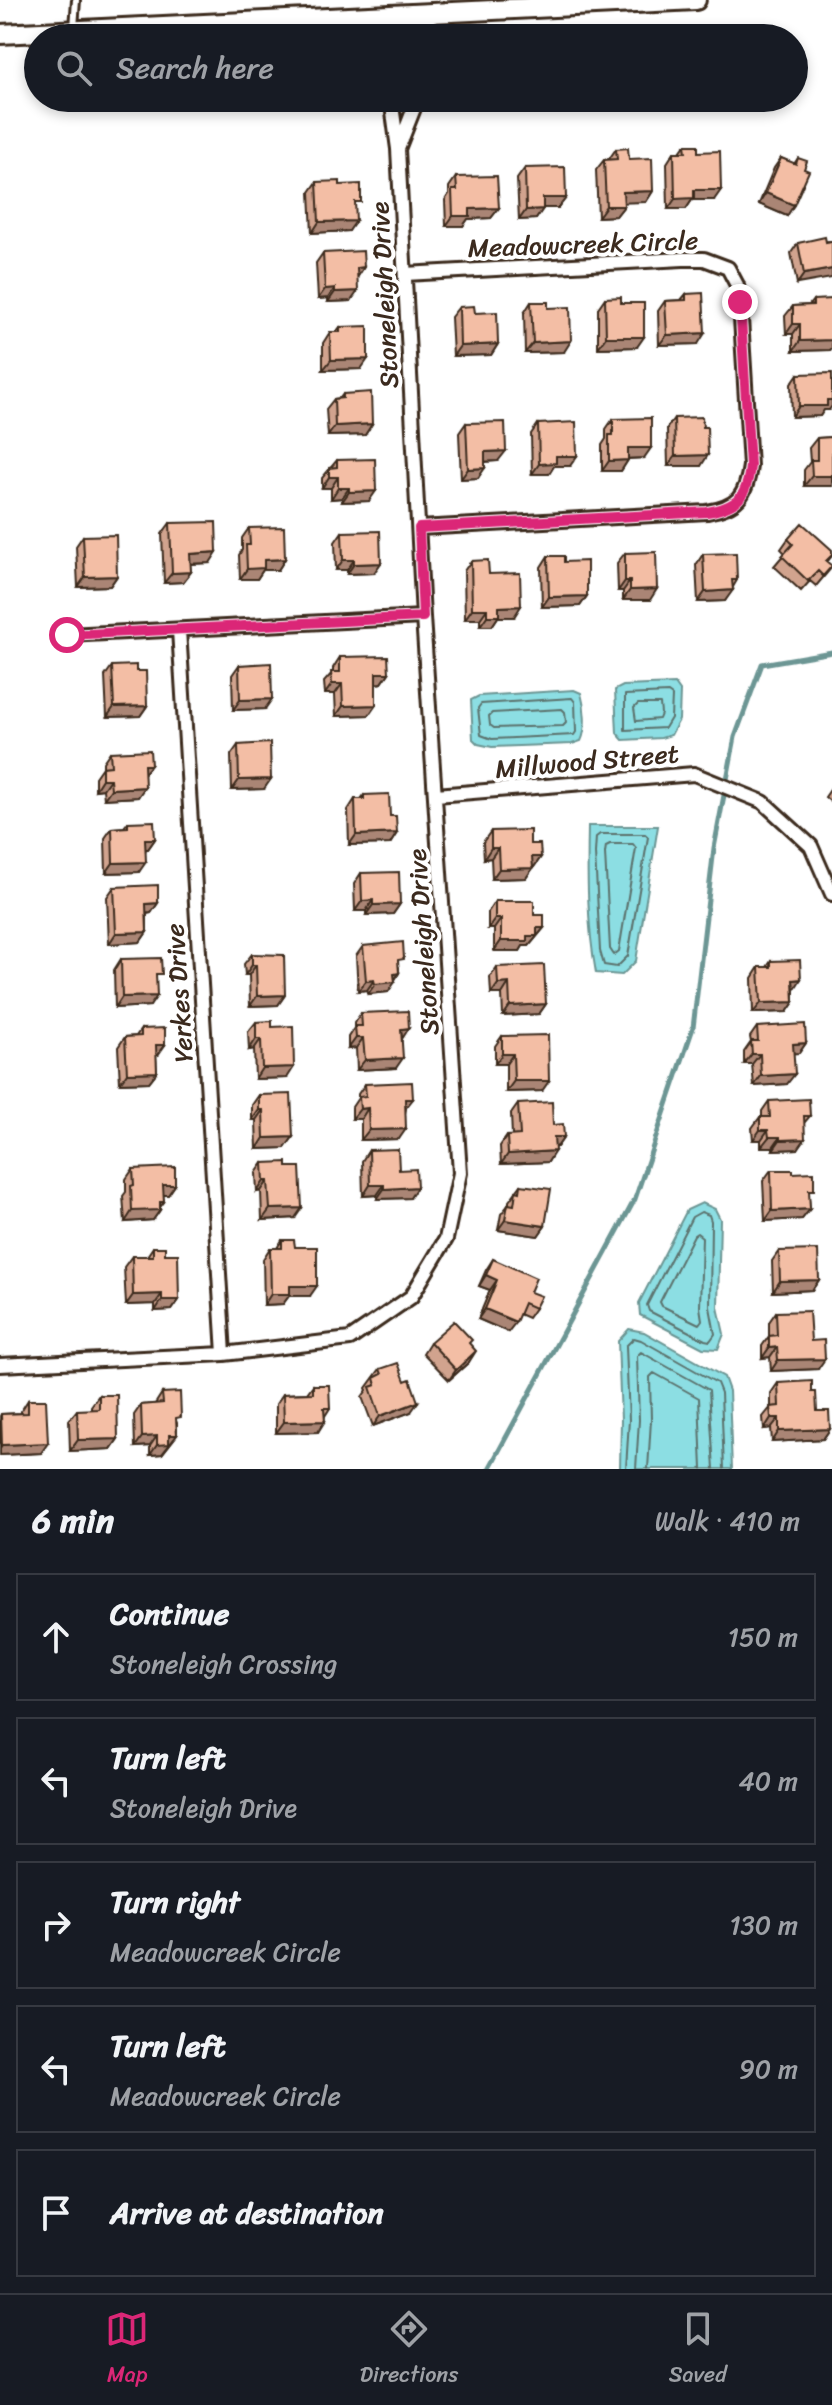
<!DOCTYPE html>
<html lang="en">
<head>
<meta charset="utf-8">
<style>
  :root { --surface:#171b24; --page:#20242c; --text:#f1f3f6; --muted:#9ea1a6; --line:#363941; --accent:#db2777 }
  body { margin:0; font-family:Sriracha,sans-serif; background:var(--page); color:var(--text) }
  .stop { position:absolute; width:24px; height:24px; margin:-18px; border:6px solid #db2777; border-radius:50%; background:#fff }
  .stop.end { background:#db2777; border-color:#fff; box-shadow:0 2px 8px #0008 }
  .list { margin:0; padding:0; list-style:none }
  h2 { display:flex; justify-content:space-between; align-items:center; height:104px; margin:0; padding:0 32px; font-size:34px }
  h2 small { font-size:26px; font-weight:400; color:var(--muted) }
  .list li { display:grid; grid-template-columns:52px 1fr auto; gap:24px; align-items:center; box-sizing:border-box; height:128px; margin:0 16px 16px; padding:0 16px; border:2px solid var(--line); border-radius:0px }
  .list b { display:block; font-size:30px; white-space:nowrap }
  .list p { margin:0; font-size:26px; white-space:nowrap; color:var(--muted) }
  .list em { font-size:26px; font-style:normal; color:var(--muted) }
  .icon { flex:none; width:44px; height:44px; fill:none; stroke:currentColor; stroke-width:2; stroke-linecap:round; stroke-linejoin:round }
  .map { position:relative; flex:none; width:832px; height:1469px; overflow:hidden }
  .search { position:absolute; background:var(--surface); box-shadow:0 4px 12px #0003; left:24px; right:24px; top:24px; height:88px; display:flex; align-items:center; gap:20px; box-sizing:border-box; padding:0 28px; border-radius:44px; color:var(--muted); font-size:30px }
  .sheet { height:824px; background:var(--surface) }
  nav { display:flex; justify-content:space-around; align-items:center; box-sizing:border-box; height:112px; border-top:2px solid var(--line); background:var(--surface); font-size:22px; color:var(--muted) }
  nav a { display:grid; justify-items:center; gap:4px }
  nav .on { color:var(--accent) }
  .map>svg:first-child { display:block }
</style>
</head>
<body>
<div class="map">
<svg width="832" height="1469" viewBox="0 0 832 1469">
  <rect width="100%" height="100%" fill="#fff"/>
  <filter id="ink" filterUnits="userSpaceOnUse"><feTurbulence type="fractalNoise" baseFrequency=".0125" numOctaves="2"/><feDisplacementMap in="SourceGraphic" scale="16" xChannelSelector="R" yChannelSelector="G"/><feConvolveMatrix kernelMatrix="1 2 1 2 8 2 1 2 1" color-interpolation-filters="sRGB"/></filter>
  <g filter="url(#ink)">
    <path fill="#8cdee3" stroke="#6c9694" stroke-width="2" d="M675 684 680 691 679 720 671 735 661 738 623 740 617 733 615 690 623 686Z
      M574 690 581 693C585 707 587 729 581 741L572 744 492 747 478 744 473 739 471 700 479 696Z
      M588 826H658L636 961 622 975 596 973C587 925 587 874 588 826Z
      M702 1203 715 1209 720 1219 718 1307 724 1334 718 1349 703 1348 640 1315 639 1303 687 1210Z
      M629 1329 644 1332 724 1377 729 1391 732 1469H620L621 1420 618 1341Z"/>
    <g fill="none" stroke-linecap="round" stroke-linejoin="round">
      <path stroke="#5b726d" stroke-width="2" d="M668 693 672 696 671 718 665 728 625 730V695Z
        M572 698 575 702 576 732 574 735 492 739 481 735 478 708 481 704Z
        M638 704H660L661 714 659 719 636 721 634 708Z
        M562 709 565 712 566 723 563 726 494 728 490 725 489 716 492 713Z
        M600 834H645L648 837 628 956 617 967 604 965 600 951 595 853 596 837Z
        M610 844H633L636 848 619 951 614 955 610 949 605 853 606 846Z
        M701 1212 709 1215 711 1221 710 1307 715 1334 710 1341 705 1340 649 1311 647 1305 692 1217Z
        M697 1233 702 1237 700 1307 702 1320 699 1324 662 1306 660 1302 694 1235Z
        M626 1469 629 1420 626 1346 634 1338 641 1340 717 1383 721 1393 724 1469
        M636 1469 639 1420 637 1356 641 1352 709 1390 714 1469
        M648 1469 651 1420 650 1377 654 1373 699 1398 702 1469"/>
      <path stroke="#6c9694" stroke-width="5" d="M489 1469 635 1199 693 1028 714 848 735 737 762 664 832 652"/>
      <g stroke="#3b2a1e" stroke-width="12">
        <path id="lane" d="M74 28 76 0"/>
      </g>
      <g stroke="#3b2a1e" stroke-width="18">
        <path id="street" d="M387 14 388 38
          M420 38 421 12
          M398 149 418 98
          M405 274 683 259H704L728 268 737 285 740 302 750 466C746 497 737 507 707 512L419 528
          M179 630 224 1354
          M67 635 423 617
          M436 795 694 774 763 802 811 846 832 894
          M0 1365 224 1354 350 1339 411 1297 446 1239 460 1173 423 617 398 149 391 98"/>
      </g>
      <g stroke="#3b2a1e" stroke-width="24">
        <path id="secondary" d="M0 34 696 0"/>
      </g>
      <use href="#lane" stroke="#fff" stroke-width="6"/>
      <use href="#street" stroke="#fff" stroke-width="12"/>
      <use href="#secondary" stroke="#fff" stroke-width="18"/>
    </g>
    <path fill="#d1a38e" stroke="#3b2a1e" stroke-width="2" d="M685 145 698 152 714 200H692L686 209H668L667 163 674 152H680Z
      M616 149 629 159 653 191 646 202H624V206L616 216 598 217 596 170 604 160 609 159Z
      M781 158 794 164 798 158 787 216 759 204 774 168Z
      M525 168 566 198 558 208H543L536 219 519 220 517 179Z
      M456 177 499 208 491 218 468 219 463 226H446L445 200 449 194V187Z
      M317 182 340 185 355 210 349 231 312 233 310 192Z
      M832 241 797 284 791 253 798 243Z
      M323 253 364 267 357 277 351 301 328 302V298L318 299 316 263Z
      M686 294 698 344 659 345 658 311 665 301 681 300Z
      M605 298 621 303 637 347 598 348V308Z
      M813 300 830 350 793 351V334H786L785 316 793 306 809 305Z
      M531 302 548 308 564 352 525 353 524 313Z
      M459 307 475 313 498 344 491 355 453 356 451 317Z
      M340 327 361 369 323 370V343L330 332H336Z
      M798 374 829 410H824L820 416 792 417 791 384Z
      M343 394 372 424 365 435 328 436 326 409 334 399 340 398Z
      M674 418 703 427 701 466H668L667 428Z
      M613 419 644 458 628 459V460L621 471H602V445L606 439V429Z
      M466 423 498 461 485 462 478 478 461 479 459 433Z
      M538 424 570 466H554L549 474H532L531 434Z
      M832 437V486H804V470L810 462 809 448 817 438Z
      M337 460 369 501 342 502V498L331 499V488H322V478Z
      M170 523 210 563 190 564 191 572 183 582 164 583 162 534Z
      M249 528 285 559 278 570H263L257 579H240L239 555 242 550V538Z
      M342 532 374 573 347 574V570H336L335 542Z
      M83 536 117 576 110 586 78 587 76 546Z
      M788 539 832 556 827 562 832 567 816 586 810 581 801 591 774 566 785 553 781 549Z
      M625 553 650 600H623V591H618L617 563Z
      M703 554 737 580 725 601 698 602 696 565Z
      M548 556 564 562 587 596 580 606 542 607 541 567Z
      M471 561 489 574 514 617H498L492 626H480V619H465L464 571Z
      M340 657 389 673 382 683 376 684 369 715 336 716 335 694H325L324 682 333 672V668Z
      M239 665 265 709 233 710 232 675Z
      M112 666 136 671 147 706 140 716 107 717 105 676Z
      M238 745 264 789 232 790 231 755Z
      M110 752 151 765 144 774 138 797 104 799 103 789 95 790V777L102 767H103V762Z
      M832 787V803L825 797Z
      M364 795 390 816 397 833 390 844 349 845 348 810 355 799H361Z
      M128 822 155 839 148 849H146L139 872 106 873 105 838 112 828 124 827Z
      M491 831 530 844 541 857 526 878 492 879 491 858 484 859 483 842Z
      M361 873 400 904 393 914 366 915V911H355L354 884Z
      M114 887 158 903 151 913 147 914V932L140 942 109 944 107 897Z
      M495 901 534 915 544 928 529 946H523L520 951H494V929H488V912Z
      M363 946 399 967V973L388 992 368 994 367 990 358 991 356 956Z
      M252 954 285 995 278 1005 250 1006 249 975H245L244 964Z
      M121 959 156 982 150 1006 115 1008 114 970Z
      M771 961 794 990V1002L787 1012 753 1013 752 978 759 967H767Z
      M497 967 546 1004 539 1014 503 1016 502 994H491L490 977Z
      M361 1013 402 1038 396 1068 357 1070 356 1048 348 1049V1037L354 1028V1023Z
      M256 1022 287 1078 255 1079 254 1049 249 1050 248 1032Z
      M757 1027 806 1043 799 1053H793L787 1084 754 1086 752 1064H744V1052L751 1042 750 1037Z
      M141 1029 158 1055H156L157 1072 149 1082 120 1083 118 1047 125 1037 136 1036Z
      M502 1036 542 1091 506 1092V1064H495V1046Z
      M365 1084 406 1109 399 1139 361 1140V1119H352V1107L358 1098V1094Z
      M259 1095 293 1137 285 1148 257 1149 256 1120H252V1105Z
      M769 1101 810 1116 804 1123 798 1149 773 1150V1147H761V1140H753L752 1128 760 1117H762V1111Z
      M518 1104 553 1125 564 1137 557 1147H555L548 1162 501 1164 500 1146 507 1136H512L511 1114Z
      M369 1150 399 1170 410 1198 377 1199V1195L363 1196 362 1161Z
      M263 1163 295 1218 262 1220 261 1191 257 1192 256 1173Z
      M133 1169 175 1185 168 1195H163L164 1202 160 1207V1210L153 1220 125 1222 123 1196 126 1192V1179Z
      M771 1170 793 1173 809 1198 810 1209 802 1219 765 1221 763 1181Z
      M521 1185 545 1226 538 1236 498 1230 501 1214 509 1204V1201Z
      M282 1240 295 1247 310 1296H289L283 1304 264 1305 263 1259 270 1248H277Z
      M153 1247 165 1254 179 1300 172 1310 155 1311V1304L126 1305 124 1267 132 1256H147Z
      M779 1251 819 1280 812 1290 773 1292 772 1261Z
      M493 1259 530 1292 535 1308 528 1318 519 1314 508 1332 478 1319 490 1290 479 1286 486 1270Z
      M776 1312 811 1341 818 1369 771 1371 770 1357 762 1358V1346L769 1336V1322Z
      M430 1342 469 1344V1362L449 1380 423 1353Z
      M380 1369 411 1412 373 1426 362 1397 367 1390 366 1388Z
      M778 1383 812 1392 817 1411 830 1429 823 1439 772 1442 771 1428 764 1429 763 1417 771 1407V1393Z
      M313 1385 330 1408 325 1416 318 1432 276 1433V1404L283 1394 307 1393Z
      M162 1393 177 1423V1435L162 1454 150 1455V1446L135 1447 134 1415 141 1405 155 1404Z
      M99 1395 118 1439 111 1449 70 1451 69 1420 77 1410H91V1406Z
      M28 1400 41 1453 0 1455V1416L1 1414 21 1413V1411Z"/>
    <path fill="#aa8574" stroke="#3b2a1e" stroke-width="2" d="M694 190H721L714 200H692L686 209H668L675 199Z
      M653 191 646 202 616 203 623 192Z
      M766 193 794 205 787 216 759 204Z
      M543 198H566L558 208H536Z
      M606 206H624L616 216 598 217Z
      M499 208 491 218 468 219 463 226H446L453 216 470 209Z
      M543 209 536 219 519 220 526 210Z
      M356 221 349 231 312 233 319 222Z
      M364 267 357 278V268Z
      M832 269V278L797 284 804 274Z
      M335 288 328 298 318 299 325 289Z
      M358 291 351 301 328 302 335 292Z
      M793 324H800L793 334H786Z
      M705 333 698 344 659 345 667 335Z
      M606 337H644L637 347 598 348Z
      M832 340V348L830 350 793 351 800 341Z
      M571 341 564 352 525 353 533 343Z
      M498 344 491 355 453 356 460 346Z
      M368 359 361 369 323 370 331 360Z
      M827 400H832V406L829 410H824L820 416 792 417 799 406Z
      M372 424 365 435 328 436 335 426Z
      M628 448H651L644 458 621 459Z
      M506 451 498 461 478 462 485 452Z
      M708 455 701 466H668L675 456Z
      M556 456H577L570 466H554L549 474H532L539 464Z
      M628 460 621 471H602L609 461Z
      M485 468 478 478 461 479 468 469Z
      M812 476H832V486H804Z
      M329 477H338L331 488H322Z
      M338 488H349L342 498 331 499Z
      M376 491 369 501 342 502 349 492Z
      M217 552 210 563 183 564 190 554Z
      M285 559 278 570H263L257 579H240L247 569 264 560Z
      M343 560H354L347 570H336Z
      M381 563 374 573 347 574 354 564Z
      M191 572 183 582 164 583 172 573Z
      M117 576 110 586 78 587 85 577Z
      M625 581H630L623 591H618Z
      M657 589 650 600H623L630 590Z
      M733 590 725 601 698 602 705 592Z
      M587 596 580 606 542 607 549 597Z
      M521 606 514 617H498L492 626H480L487 616 499 607Z
      M472 609H487L480 619H465Z
      M376 673H389L382 683 368 684Z
      M332 684H342L335 694H325Z
      M272 699 265 709 233 710 240 700Z
      M376 705 369 715 336 716 343 706Z
      M147 706 140 716 107 717 114 707Z
      M144 765H151L143 775Z
      M102 779H110L103 789 95 790Z
      M271 779 264 789 232 790 239 780Z
      M145 787 138 797 104 799 111 789Z
      M397 833 390 844 349 845 356 835Z
      M145 839H155L148 849H138Z
      M491 848H498L491 858 484 859Z
      M532 857H541L534 867 525 868Z
      M146 862 139 872 106 873 113 863Z
      M533 868 526 878 492 879 499 869Z
      M373 900 366 911H355L362 901Z
      M158 903 151 913 139 914 146 904Z
      M400 904 393 914 366 915 373 905Z
      M495 919H501L494 929H488Z
      M537 928H544L529 946H523L520 951H494L501 941 527 936Z
      M147 932 140 942 109 944 116 933Z
      M252 965H256L249 975H245Z
      M399 973 393 982H395L388 992 368 994 375 984 394 974Z
      M801 979 794 990 793 980Z
      M374 980 367 990 358 991 366 981Z
      M509 983 502 994H491L498 984Z
      M285 995 278 1005 250 1006 257 996Z
      M157 996 150 1006 115 1008 122 997Z
      M794 1002 787 1012 753 1013 761 1003Z
      M546 1004 539 1014 503 1016 510 1006Z
      M409 1028 402 1039 401 1029Z
      M356 1038H363L356 1048 348 1049Z
      M256 1039H261L254 1049 249 1050Z
      M806 1043 799 1053 786 1054 793 1044Z
      M156 1045H165L158 1055 148 1056Z
      M502 1054H513L506 1064H495Z
      M752 1054H760L752 1064H744Z
      M403 1058 396 1068 357 1070 365 1060Z
      M294 1067 287 1078 255 1079 262 1068Z
      M157 1072 149 1082 120 1083 127 1073Z
      M795 1074 787 1084 754 1086 761 1076Z
      M514 1081H549L542 1091 506 1092Z
      M405 1099H413L405 1109Z
      M368 1108 361 1119H352L360 1109Z
      M259 1110H263L256 1120H252Z
      M406 1129 399 1139 361 1140 369 1130Z
      M760 1130H768L761 1140H753Z
      M293 1137 285 1148 257 1149 264 1138Z
      M554 1137H564L557 1147H547Z
      M769 1137H780L773 1147H761Z
      M805 1139 798 1149 773 1150 780 1140Z
      M555 1151 548 1162 501 1164 508 1154Z
      M264 1181H268L261 1191 257 1192Z
      M163 1185H175L168 1195H156Z
      M370 1185H384L377 1195 363 1196Z
      M417 1187 410 1198 377 1199 384 1189Z
      M160 1202H164L158 1210H160L153 1220 125 1222 132 1211Z
      M302 1208 295 1218 262 1220 270 1209Z
      M810 1209 802 1219 765 1221 772 1211Z
      M505 1220 545 1226 538 1236 498 1230Z
      M486 1275 497 1280 490 1290 479 1286Z
      M819 1280 812 1290 773 1292 780 1281Z
      M290 1286H317L310 1296H289L283 1304 264 1305 271 1294Z
      M162 1294 155 1304 126 1305 133 1295Z
      M162 1300H179L172 1310 155 1311Z
      M485 1309 516 1322 508 1332 478 1319Z
      M777 1347 770 1357 762 1358 769 1348Z
      M476 1351 469 1362 449 1380 456 1370Z
      M825 1359 818 1369 771 1371 778 1360Z
      M418 1402 411 1412 373 1426 380 1416Z
      M771 1418H779L771 1428 764 1429Z
      M325 1421 318 1432 276 1433 284 1422Z
      M830 1429 823 1439 772 1442 779 1431Z
      M169 1435H177L162 1454 150 1455 157 1445Z
      M157 1436 150 1446 135 1447 142 1437Z
      M118 1439 111 1449 70 1451 78 1440Z
      M48 1443 41 1453 0 1455V1448L2 1445Z"/>
    <path fill="#f3bea5" stroke="#3b2a1e" stroke-width="2" d="M685 145H698V152L720 151 721 190H694V198L675 199 674 152H686Z
      M628 148 629 159 652 158 653 191 623 192 624 206H606L604 160 617 159 616 149Z
      M781 158 796 164 798 158 807 161 804 169 809 171 794 205 766 193Z
      M565 167 566 198H543V209L526 210 525 168Z
      M497 176 499 208 470 209V216H453L452 190H457L456 177Z
      M340 181V185L361 184V202H355L356 221 319 222 317 182Z
      M825 237 826 242 832 241V269L804 274 798 243Z
      M363 251 364 267 357 268 358 291 335 292V288L325 289 323 253Z
      M703 293 705 333 667 335 665 301 686 300V294Z
      M621 297V303H644V337H606L605 298Z
      M832 299V340L800 341V324H793V306L813 305V300Z
      M531 302H548V308L570 307 571 341 533 343Z
      M474 306 475 313 497 312 498 344 460 346 459 307Z
      M368 326V359L331 360 330 332H340V327Z
      M832 373V400H827V406H799L798 374Z
      M371 392 372 424 335 426 334 399 343 398V394Z
      M702 417 703 427H707L708 455 675 456 674 418Z
      M651 418V448H628V460L609 461V435H613V419Z
      M505 422 506 451 485 452V468L468 469 466 423Z
      M576 422 577 456H556V463L539 464 538 424Z
      M832 437V476H812L811 460H817V438Z
      M375 459 376 491 349 492V488H338V477H329V468L337 467V460Z
      M216 522 217 552 190 554 191 572 172 573 170 523Z
      M802 523 832 550V555L826 561 832 566 823 576 818 571 808 581 782 556 793 544 788 539Z
      M284 527 285 559 264 560V568L247 569 246 545H250L249 528Z
      M380 531 381 563 354 564V560H343L342 532Z
      M116 535 117 576 85 577 83 536Z
      M656 552 657 589 630 590V581H625V553Z
      M736 553 737 580H732L733 590 705 592 703 554Z
      M548 556H564V562L587 561V596L549 597Z
      M488 560 489 574 520 573 521 606 499 607V616H487V609H472L471 561Z
      M388 656 389 673H376V705L343 706 342 684H332L331 672H340V657Z
      M271 663 272 699 240 700 239 665Z
      M136 665V671H146L147 706 114 707 112 666Z
      M270 743 271 779 239 780 238 745Z
      M150 750 151 765H144L145 787 111 789 110 779H102V767L111 766 110 752Z
      M389 794 390 816H396L397 833 356 835 355 799H364V795Z
      M154 821 155 839H145L146 862 113 863 112 828 128 827V822Z
      M530 830V844H540L541 857H532L533 868 499 869 498 848H491V831Z
      M399 872 400 904 373 905V900L362 901 361 873Z
      M158 885V903L146 904 147 932 116 933 114 887Z
      M495 901H534V915H544V928H537V936H527V941H501V919H495Z
      M403 942 404 959 398 960 399 973 394 974 395 982 375 984 374 980 366 981 363 946Z
      M252 954 284 955 285 995 257 996 256 965H252Z
      M161 958 162 974H156L157 996 122 997 121 959Z
      M800 960 801 979 793 980 794 1002 761 1003 759 967H771V961Z
      M544 965 546 1004 510 1006 509 983 498 984 497 967Z
      M408 1011 409 1028 401 1029 403 1058 365 1060 363 1038H356L355 1026H362L361 1013Z
      M272 1021V1027L293 1026 294 1067 262 1068 261 1039H256V1022Z
      M805 1024 806 1043 793 1044 795 1074 761 1076 760 1054H752L751 1041H758L757 1027Z
      M165 1028V1045H156L157 1072 127 1073 125 1037 141 1036V1029Z
      M548 1035 549 1081H514L513 1054H502V1036Z
      M412 1082 413 1099H405L406 1129 369 1130 368 1108 360 1109 359 1097 366 1096 365 1084Z
      M291 1094 293 1137 264 1138 263 1110H259V1095Z
      M809 1099 810 1116H804L805 1139 780 1140V1137H769L768 1130H760V1117H770L769 1101Z
      M552 1102 553 1125 563 1124 564 1137H554L555 1151 508 1154 507 1136 520 1135 518 1104Z
      M398 1149 399 1170 416 1169 417 1187 384 1189V1185H370L369 1150Z
      M287 1162V1167H300L302 1208 270 1209 268 1181H264L263 1163Z
      M175 1167V1185H163L164 1202H160V1210L132 1211 131 1186 134 1185 133 1169Z
      M771 1170H793V1173L814 1172V1190H809L810 1209 772 1211Z
      M521 1185 551 1189 545 1226 505 1220 508 1204 514 1205 516 1191 520 1192Z
      M282 1240H294L295 1247H317V1286H290V1294H271L270 1248H282Z
      M153 1247H165V1254H178L179 1300H162V1294L133 1295 132 1256H153Z
      M818 1250 819 1280 780 1281 779 1251Z
      M493 1259 536 1278 530 1292 541 1296 535 1308 524 1303 516 1322 485 1309 497 1280 486 1275Z
      M809 1311 811 1341 824 1340 825 1359 778 1360 777 1347 769 1348V1336L777 1335 776 1312Z
      M454 1321 472 1340 469 1343 476 1351 456 1370 430 1342Z
      M398 1363 405 1381 410 1379 418 1402 380 1416 370 1387 376 1385 374 1378 382 1374 380 1369Z
      M812 1381V1392H816L817 1411H829L830 1429 779 1431V1418H771L770 1407 779 1406 778 1383Z
      M313 1385H329L330 1408H324L325 1421 284 1422 283 1394 313 1393Z
      M180 1392 181 1417 176 1418 177 1435H169V1444L157 1445V1436L142 1437 141 1405 163 1403 162 1393Z
      M99 1395H117L118 1439 78 1440 77 1410 99 1409Z
      M28 1400H46L48 1443 2 1445 1 1414 28 1413Z"/>
  </g>
  <g fill="none" stroke-linecap="round" stroke-linejoin="round" filter="url(#ink)">
    <path stroke="#db2777" stroke-width="10" d="M67 635 423 617 419 528 707 512C738 507 747 497 750 466L740 302"/>
  </g>
  <g text-anchor="middle" dominant-baseline="central" stroke-width="8" stroke-linejoin="round" paint-order="stroke">
    <g font-size="26" fill="#3b2a1e" stroke="#fff">
      <text transform="translate(583 244) rotate(-2)">Meadowcreek Circle</text>
      <text transform="translate(384 295) rotate(-93)">Stoneleigh Drive</text>
      <text transform="translate(587 761) rotate(-5)">Millwood Street</text>
      <text transform="translate(423 942) rotate(-94)">Stoneleigh Drive</text>
      <text transform="translate(179 993) rotate(-94)">Yerkes Drive</text>
    </g>
  </g>
</svg>
<div class="stop" style="left:67px;top:635px"></div>
<div class="stop end" style="left:740px;top:302px"></div>
<div class="search"><svg class="icon" aria-label="search" viewBox="0 0 24 24"><circle cx="10" cy="10" r="6"/><path d="M15 15l6 6"/></svg>Search here</div>
</div>
<section class="sheet">
<h2>6 min<small>Walk · 410 m</small></h2>
<ul class="list">
<li><svg class="icon" aria-label="ahead" viewBox="0 0 24 24"><path d="M12 20V5M6 11l6-6 6 6"/></svg><div><b>Continue</b><p>Stoneleigh Crossing</p></div><em>150 m</em></li>
<li><svg class="icon" aria-label="left" viewBox="0 0 24 24"><path d="M17 20v-9H6M10 6l-5 5 5 5"/></svg><div><b>Turn left</b><p>Stoneleigh Drive</p></div><em>40 m</em></li>
<li><svg class="icon" aria-label="right" viewBox="0 0 24 24"><path d="M7 20v-9h11M14 6l5 5-5 5"/></svg><div><b>Turn right</b><p>Meadowcreek Circle</p></div><em>130 m</em></li>
<li><svg class="icon" aria-label="left" viewBox="0 0 24 24"><path d="M17 20v-9H6M10 6l-5 5 5 5"/></svg><div><b>Turn left</b><p>Meadowcreek Circle</p></div><em>90 m</em></li>
<li><svg class="icon" aria-label="arrive" viewBox="0 0 24 24"><path d="M6 21V4h12l-3 4 3 4H6"/></svg><div><b>Arrive at destination</b></div></li>
</ul>
</section>
<nav>
<a class="on"><svg class="icon" aria-label="map" viewBox="0 0 24 24"><path d="M3 6l6-2 6 2 6-2v14l-6 2-6-2-6 2zM9 4v14M15 6v14"/></svg>Map</a>
<a><svg class="icon" aria-label="directions" viewBox="0 0 24 24"><path d="M12 3l9 9-9 9-9-9zM9 14v-3h6M13 9l2 2-2 2"/></svg>Directions</a>
<a><svg class="icon" aria-label="saved" viewBox="0 0 24 24"><path d="M7 4h10v16l-5-4-5 4z"/></svg>Saved</a>
</nav>
</body>
</html>
